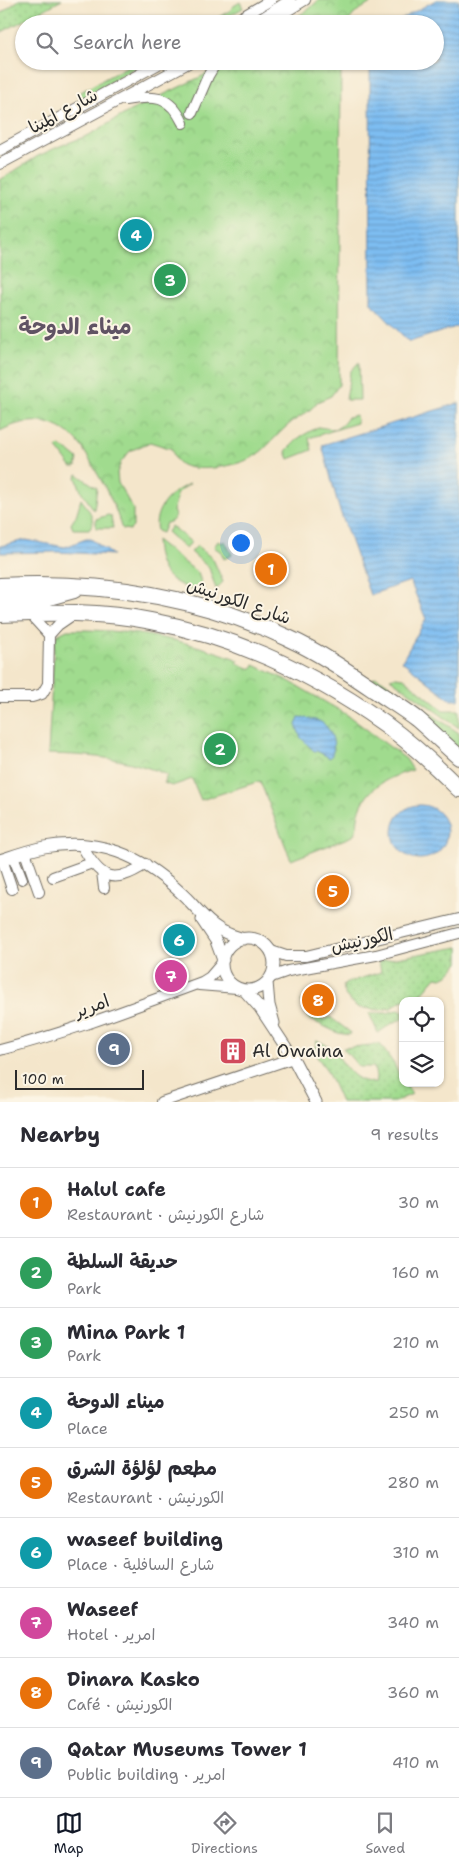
<!DOCTYPE html>
<html lang="en">
<head>
<meta charset="utf-8">
<style>
  :root { --surface:#fff; --page:#f7f7f7; --text:#2b2b33; --muted:#7c7c81; --line:#e1e1e2; --accent:#111827 }
  body { margin:0; font-family:"Shantell Sans","Playpen Sans Arabic",sans-serif; background:var(--page); color:var(--text) }
  .controls { position:absolute; right:15px; bottom:15px; display:grid; overflow:hidden; border-radius:10px; box-shadow:0 1px 4px #0004 }
  .controls button { width:45px; height:45px; display:grid; place-items:center; padding:0; border:0; border-bottom:1px solid var(--line); background:var(--surface); color:var(--text); font:25px sans-serif }
  .scale { position:absolute; left:15px; bottom:12px; width:129px; box-sizing:border-box; padding-left:5px; border:2px solid #2b2b2b; border-top:0; font-size:14px; line-height:18px; white-space:nowrap; color:#2b2b2b; -webkit-text-stroke:4px #fcf5e5; paint-order:stroke }
  .you { position:absolute; left:240px; top:542px; width:18px; height:18px; margin:-12px; border:4px solid #fff; border-radius:50%; background:#1a73e8; box-shadow:0 0 0 8px #1a73e833 }
  .badge { display:grid; place-items:center; width:32px; height:32px; border-radius:50%; background:var(--accent); color:#fff; font-size:16px; font-weight:700 }
  .pin { position:absolute; translate:-50% -50%; border:2px solid #fff; box-shadow:0 1px 5px #0006 }
  .list { margin:0; padding:0; list-style:none }
  h2 { display:flex; justify-content:space-between; align-items:center; height:65px; margin:0; padding:0 20px; font-size:21px }
  h2 small { font-size:16px; font-weight:400; color:var(--muted) }
  .list li { display:grid; grid-template-columns:32px 1fr auto; gap:15px; align-items:center; box-sizing:border-box; height:70px; padding:0 20px; border-top:1px solid var(--line) }
  .list b { display:block; font-size:19px; white-space:nowrap }
  .list p { margin:0; font-size:16px; white-space:nowrap; color:var(--muted) }
  .list em { font-size:16px; font-style:normal; color:var(--muted) }
  .icon { flex:none; width:28px; height:28px; fill:none; stroke:currentColor; stroke-width:2; stroke-linecap:round; stroke-linejoin:round }
  .map { position:relative; flex:none; width:459px; height:1102px; overflow:hidden }
  .search { position:absolute; background:var(--surface); box-shadow:0 1px 4px #0004; left:15px; right:15px; top:15px; height:55px; display:flex; align-items:center; gap:12px; box-sizing:border-box; padding:0 18px; border-radius:28px; color:var(--muted); font-size:19px }
  .sheet { height:695px; background:var(--surface) }
  nav { display:flex; justify-content:space-around; align-items:center; box-sizing:border-box; height:70px; border-top:1px solid var(--line); background:var(--surface); font-size:14px; color:var(--muted) }
  nav a { display:grid; justify-items:center; gap:2px }
  nav .on { color:var(--accent) }
  .map>svg:first-child { display:block }
</style>
</head>
<body>
<div class="map">
<svg width="459" height="1102" viewBox="0 0 459 1102">
  <defs>
    <pattern id="park-crowns" width="20" height="18" patternUnits="userSpaceOnUse" patternTransform="scale(1.25)"><rect width="20" height="18" fill="#a0db8e"/><path d="M2 6a3 3 0 1 1 6 0M12 15a3 3 0 1 1 6 0" fill="none" stroke="#8abc7b"/></pattern>
    <pattern id="garden-dots" width="8" height="8" patternUnits="userSpaceOnUse" patternTransform="scale(1.25)"><rect width="8" height="8" fill="#a0db8e"/><path d="M2 2h.1M6 6h.1" fill="none" stroke="#8abc7b" stroke-width="1.8" stroke-linecap="round"/></pattern>
    <pattern id="water-rules" width="6" height="5" patternUnits="userSpaceOnUse" patternTransform="scale(1.25)"><rect width="6" height="5" fill="#7dbdf2"/><path d="M0 2.5h6" fill="none" stroke="#679ac4"/></pattern>
  </defs>
  <rect width="100%" height="100%" fill="#fcf5e5"/>
  <filter id="ink" filterUnits="userSpaceOnUse"><feTurbulence type="fractalNoise" baseFrequency=".02" numOctaves="2"/><feDisplacementMap in="SourceGraphic" scale="10" xChannelSelector="R" yChannelSelector="G"/><feConvolveMatrix kernelMatrix="1 2 1 2 8 2 1 2 1" color-interpolation-filters="sRGB"/></filter>
  <filter id="wash" filterUnits="userSpaceOnUse"><feTurbulence type="fractalNoise" baseFrequency=".0096" numOctaves="4" result="noise"/><feDisplacementMap in="SourceGraphic" scale="20" xChannelSelector="R" yChannelSelector="G"/><feGaussianBlur stdDeviation="1.12" result="paint"/><feColorMatrix in="noise" values="0 0 0 0 0 0 0 0 0 0 0 0 0 0 0 0 0 1.4 0 .05"/><feComposite in="paint" operator="in"/></filter>
  <g filter="url(#wash)">
    <rect width="100%" height="100%" fill="#f4e6cb"/>
    <path fill="#a0db8e" stroke="#66835c" d="M240 2 243 8 215 24H206L231 10 232 7Z
      M137 61H147L81 99 77 94Z
      M359 362 360 400H346L350 372Z
      M356 415 357 423 309 438 312 450 289 459 286 451 300 437 318 427C333 429 339 432 348 417Z
      M59 446 67 450 78 459 76 467H71L57 448Z
      M77 474 97 488 94 510 81 491 76 477Z
      M190 484 181 490 176 495 177 498 173 511 175 515C174 520 172 522 166 523L162 533 157 531C152 510 171 491 190 484Z
      M81 499C87 508 98 519 89 529H73L71 524 76 516Z
      M108 515 111 516 113 528H96V519Z
      M171 526 191 542 186 549 167 532Z
      M156 540 198 573 204 590 202 593C171 583 158 576 156 540Z
      M218 541 221 543 225 541 232 555 224 559 221 552 214 547Z
      M197 546 213 559 223 582 216 589 209 568 191 552Z
      M376 677 382 680 459 733V750L372 679Z
      M396 677 404 678 443 710H459V728L390 678Z"/>
    <path fill="url(#park-crowns)" stroke="#66835c" d="M319 0H376L356 12 346 24H285L309 9Z
      M229 61H341L339 385 331 396 317 402C310 413 297 417 287 426 275 436 267 449 253 457 238 466 198 473 182 465 176 462 173 455 172 449L150 442 130 451 121 462 117 473 118 483 133 509V527L130 530 123 529 121 527C116 506 106 489 96 471 91 463 87 455 82 447 61 419 30 415 0 431V180L38 156 60 146 89 135 130 111 225 65Z
      M67 630C128 629 181 638 239 660L237 663 251 669 254 665 287 680 346 714 406 759 413 770C389 777 366 787 359 813 357 820 358 830 353 836L291 860 260 781 201 800 192 779 172 786 164 783 167 775C127 758 91 755 48 754L54 647 57 635Z"/>
    <path fill="url(#garden-dots)" stroke="#66835c" d="M19 0H62L0 33V14Z
      M459 947V963L448 975 442 978 436 977 419 997 401 1001 391 1008 379 1010 356 1007 345 995 343 986 346 983 381 972 379 961Z
      M307 998 313 1015 319 1013 323 1020 330 1017 350 1032 349 1035 338 1033 309 1019 301 1001Z
      M397 1010 403 1011V1019L394 1022 378 1033 369 1013H387Z
      M316 1041C343 1045 343 1085 377 1082L374 1067H359L343 1048 380 1044 394 1064 403 1083H405L412 1094 394 1102H341L326 1069 317 1057 315 1050Z"/>
    <path fill="url(#water-rules)" stroke="#54748e" d="M436 0H459V326L409 342 371 303 370 61H435V24H392Z
      M459 403V700H451L402 661 426 619 410 581 370 595 339 508 322 445Z
      M86 539H91L113 555 57 552 0 553V546L26 540 65 547Z
      M299 717C305 718 313 719 319 721 332 727 338 747 330 758L317 751H314L301 738 296 725Z
      M393 832a27 27 0 1 1 54 0a27 27 0 1 1-54 0Z"/>
  </g>
  <g filter="url(#ink)">
    <g fill="none" stroke-linecap="round" stroke-linejoin="round">
      <g stroke="#716c63" stroke-width="12">
        <path id="minor" d="M230 24 271 0
          M253 24 290 0
          M266 24 305 0
          M125 100C154 95 170 95 183 123
          M192 113 208 76 217 61
          M0 150 164 61
          M0 164 192 61
          M29 613 49 635
          M0 697H32L42 694 48 684 49 635 58 625 74 614
          M81 844C100 879 112 886 146 864
          M25 852 39 892
          M13 856 22 879
          M2 859 12 889
          M102 872 104 888
          M53 877 92 863
          M271 951 286 956H306L459 919
          M271 977 288 971 376 955 459 933
          M199 985 237 988
          M0 1050C70 1032 134 1007 202 982L210 977 222 963
          M162 1102 293 1058"/>
      </g>
      <g stroke="#716c63" stroke-width="13">
        <path id="tertiary" d="M0 860C15 855 29 850 44 847 98 837 141 855 180 892 193 903 204 920 219 929 226 934 235 936 243 939
          M202 920 216 941 223 960
          M222 964a26 26 0 1 1 52 0a26 26 0 1 1-52 0Z
          M267 982 269 1005 274 1023
          M244 990 260 1008 293 1058 316 1102"/>
      </g>
      <g stroke="#716c63" stroke-width="18">
        <path id="trunk" d="M0 586C99 581 198 596 288 638 319 652 348 672 376 691 389 700 404 709 417 719 431 731 445 745 459 757
          M0 601 45 598 74 590
          M0 614C50 612 102 611 151 621 236 637 315 674 385 724 411 743 436 766 459 789"/>
      </g>
      <use href="#minor" stroke="#fff" stroke-width="10"/>
      <use href="#tertiary" stroke="#fff" stroke-width="11"/>
      <use href="#trunk" stroke="#fff" stroke-width="16"/>
    </g>
  </g>
  <defs>
    <g id="building-square" transform="scale(1.4375)"><rect x="-9" y="-9" width="18" height="18" rx="4" fill="#d1495b" stroke="#fcf5e5"/><path d="M-4-6H4V6H1V3H-1V6H-4ZM-2.5-4.3h1.7v1.8h-1.7ZM.8-4.3h1.7v1.8H.8ZM-2.5-1h1.7V.8h-1.7ZM.8-1h1.7V.8H.8Z" fill="#fff"/></g>
  </defs>
  <g fill-rule="evenodd">
    <use href="#building-square" x="233" y="1051"/>
  </g>
  <g text-anchor="middle" dominant-baseline="central" stroke-width="4" stroke-linejoin="round" paint-order="stroke">
    <g font-size="18" fill="#2b2b2b" stroke="#fcf5e5">
      <text transform="translate(63 111) rotate(-28)">شارع المينا</text>
      <text transform="translate(239 601) rotate(19)">شارع الكورنيش</text>
      <text transform="translate(362 940) rotate(-12)">الكورنيش</text>
      <text transform="translate(92 1006) rotate(-20)">امرير</text>
    </g>
    <g font-size="18" fill="#2b2b2b" stroke="#fcf5e5" text-anchor="start">
      <text x="252" y="1051">Al Owaina</text>
    </g>
    <g font-size="22" font-weight="bold" fill="#605364" stroke="#fcf5e5">
      <text x="75" y="326">ميناء الدوحة</text>
    </g>
  </g>
</svg>
<div class="controls">
<button><svg class="icon" aria-label="locate" viewBox="0 0 24 24"><circle cx="12" cy="12" r="6"/><path d="M12 2v4M12 18v4M2 12h4M18 12h4"/></svg></button>
<button><svg class="icon" aria-label="layers" viewBox="0 0 24 24"><path d="M12 4l9 5-9 5-9-5zM3 14l9 5 9-5"/></svg></button>
</div>
<div class="scale">100 m</div>
<div class="you"></div>
<div class="pin badge" style="left:271px;top:569px;background:#e8710a">1</div>
<div class="pin badge" style="left:220px;top:749px;background:#2e9e5b">2</div>
<div class="pin badge" style="left:170px;top:280px;background:#2e9e5b">3</div>
<div class="pin badge" style="left:136px;top:235px;background:#0f9aa8">4</div>
<div class="pin badge" style="left:333px;top:891px;background:#e8710a">5</div>
<div class="pin badge" style="left:179px;top:940px;background:#0f9aa8">6</div>
<div class="pin badge" style="left:171px;top:976px;background:#d1479c">7</div>
<div class="pin badge" style="left:318px;top:1000px;background:#e8710a">8</div>
<div class="pin badge" style="left:114px;top:1049px;background:#5c6f8a">9</div>
<div class="search"><svg class="icon" aria-label="search" viewBox="0 0 24 24"><circle cx="10" cy="10" r="6"/><path d="M15 15l6 6"/></svg>Search here</div>
</div>
<section class="sheet">
<h2>Nearby<small>9 results</small></h2>
<ul class="list">
<li><span class="badge" style="background:#e8710a">1</span><div><b>Halul cafe</b><p>Restaurant · شارع الكورنيش</p></div><em>30 m</em></li>
<li><span class="badge" style="background:#2e9e5b">2</span><div><b>حديقة السلطة</b><p>Park</p></div><em>160 m</em></li>
<li><span class="badge" style="background:#2e9e5b">3</span><div><b>Mina Park 1</b><p>Park</p></div><em>210 m</em></li>
<li><span class="badge" style="background:#0f9aa8">4</span><div><b>ميناء الدوحة</b><p>Place</p></div><em>250 m</em></li>
<li><span class="badge" style="background:#e8710a">5</span><div><b>مطعم لؤلؤة الشرق</b><p>Restaurant · الكورنيش</p></div><em>280 m</em></li>
<li><span class="badge" style="background:#0f9aa8">6</span><div><b>waseef building</b><p>Place · شارع السافلية</p></div><em>310 m</em></li>
<li><span class="badge" style="background:#d1479c">7</span><div><b>Waseef</b><p>Hotel · امرير</p></div><em>340 m</em></li>
<li><span class="badge" style="background:#e8710a">8</span><div><b>Dinara Kasko</b><p>Café · الكورنيش</p></div><em>360 m</em></li>
<li><span class="badge" style="background:#5c6f8a">9</span><div><b>Qatar Museums Tower 1</b><p>Public building · امرير</p></div><em>410 m</em></li>
</ul>
</section>
<nav>
<a class="on"><svg class="icon" aria-label="map" viewBox="0 0 24 24"><path d="M3 6l6-2 6 2 6-2v14l-6 2-6-2-6 2zM9 4v14M15 6v14"/></svg>Map</a>
<a><svg class="icon" aria-label="directions" viewBox="0 0 24 24"><path d="M12 3l9 9-9 9-9-9zM9 14v-3h6M13 9l2 2-2 2"/></svg>Directions</a>
<a><svg class="icon" aria-label="saved" viewBox="0 0 24 24"><path d="M7 4h10v16l-5-4-5 4z"/></svg>Saved</a>
</nav>
</body>
</html>
